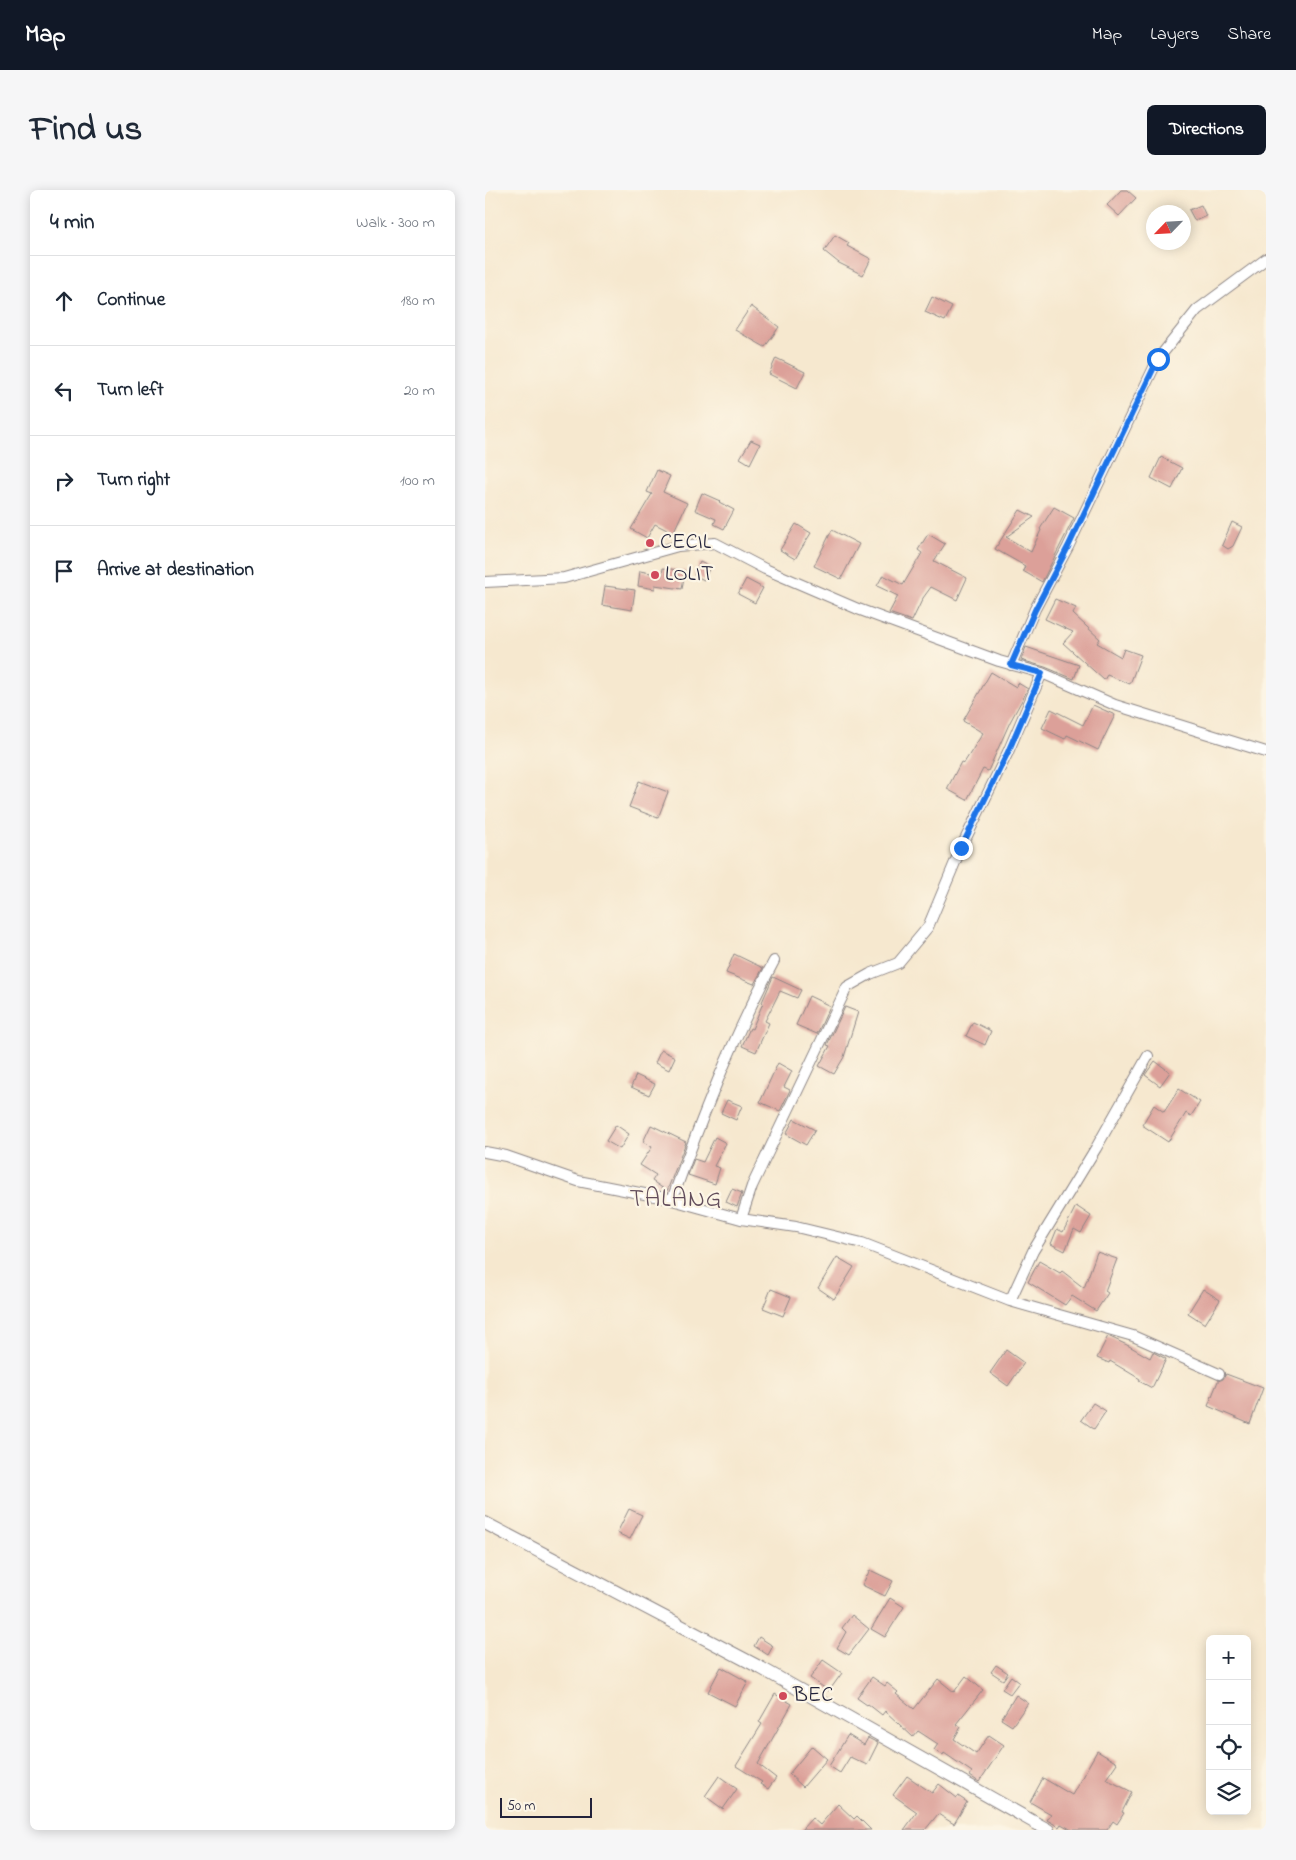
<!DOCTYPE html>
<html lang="en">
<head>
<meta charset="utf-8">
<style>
  :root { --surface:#fff; --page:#f6f6f7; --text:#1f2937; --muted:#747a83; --line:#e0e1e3; --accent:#111827 }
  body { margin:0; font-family:"Indie Flower",sans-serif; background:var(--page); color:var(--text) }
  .controls { position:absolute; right:15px; bottom:15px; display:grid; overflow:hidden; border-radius:8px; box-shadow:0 2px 12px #0003 }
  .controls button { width:45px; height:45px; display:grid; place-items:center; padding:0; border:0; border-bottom:1px solid var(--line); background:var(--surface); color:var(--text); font:25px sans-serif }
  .compass { position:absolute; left:661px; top:15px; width:45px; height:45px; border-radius:50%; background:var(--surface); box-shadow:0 2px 12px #0003; rotate:245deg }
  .scale { position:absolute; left:15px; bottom:12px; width:92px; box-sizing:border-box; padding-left:5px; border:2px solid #22223b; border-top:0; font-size:14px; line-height:18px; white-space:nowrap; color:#22223b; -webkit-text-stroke:4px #fcf5e5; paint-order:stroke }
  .stop { position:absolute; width:15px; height:15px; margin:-11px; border:4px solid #1a73e8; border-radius:50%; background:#fff }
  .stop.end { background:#1a73e8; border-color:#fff; box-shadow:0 1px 5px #0008 }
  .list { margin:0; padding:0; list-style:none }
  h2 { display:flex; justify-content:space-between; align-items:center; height:65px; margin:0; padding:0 20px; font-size:21px }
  h2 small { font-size:16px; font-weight:400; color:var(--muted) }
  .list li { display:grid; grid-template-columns:32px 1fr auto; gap:15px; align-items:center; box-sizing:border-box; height:90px; padding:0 20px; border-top:1px solid var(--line) }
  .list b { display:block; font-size:19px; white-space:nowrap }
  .list em { font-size:16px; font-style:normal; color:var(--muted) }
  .icon { flex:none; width:28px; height:28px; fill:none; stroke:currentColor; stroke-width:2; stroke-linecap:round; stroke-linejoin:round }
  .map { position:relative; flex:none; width:781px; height:1640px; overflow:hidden; border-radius:8px }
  header { display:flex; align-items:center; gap:30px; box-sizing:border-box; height:70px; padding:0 25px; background:var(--accent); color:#fff }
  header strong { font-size:24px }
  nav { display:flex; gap:28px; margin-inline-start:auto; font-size:18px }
  .intro { display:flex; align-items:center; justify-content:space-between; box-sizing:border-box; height:120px; padding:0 30px }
  h1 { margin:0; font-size:35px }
  .button { padding:12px 22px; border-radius:8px; background:var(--accent); color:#fff; font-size:18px; font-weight:700 }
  main { display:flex; gap:30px; padding:0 30px }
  aside { flex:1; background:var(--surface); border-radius:8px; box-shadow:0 2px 12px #0003 }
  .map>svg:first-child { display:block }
</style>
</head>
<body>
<header>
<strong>Map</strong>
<nav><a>Map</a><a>Layers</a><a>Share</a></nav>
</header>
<div class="intro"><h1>Find us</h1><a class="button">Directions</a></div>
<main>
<aside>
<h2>4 min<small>Walk · 300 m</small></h2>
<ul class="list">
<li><svg class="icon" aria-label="ahead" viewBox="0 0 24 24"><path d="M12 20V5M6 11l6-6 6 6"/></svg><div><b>Continue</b></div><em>180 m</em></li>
<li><svg class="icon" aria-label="left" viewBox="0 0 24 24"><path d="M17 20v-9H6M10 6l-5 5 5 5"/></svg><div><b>Turn left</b></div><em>20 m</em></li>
<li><svg class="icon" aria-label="right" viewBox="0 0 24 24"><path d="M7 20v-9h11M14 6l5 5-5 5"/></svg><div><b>Turn right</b></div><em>100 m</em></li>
<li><svg class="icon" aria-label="arrive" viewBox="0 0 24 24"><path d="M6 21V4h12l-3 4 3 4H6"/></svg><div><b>Arrive at destination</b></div></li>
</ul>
</aside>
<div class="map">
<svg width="781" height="1640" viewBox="0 0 781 1640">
  <rect width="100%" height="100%" fill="#fcf5e5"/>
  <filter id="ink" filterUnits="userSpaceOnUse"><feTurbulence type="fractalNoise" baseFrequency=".02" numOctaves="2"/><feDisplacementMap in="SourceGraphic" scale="10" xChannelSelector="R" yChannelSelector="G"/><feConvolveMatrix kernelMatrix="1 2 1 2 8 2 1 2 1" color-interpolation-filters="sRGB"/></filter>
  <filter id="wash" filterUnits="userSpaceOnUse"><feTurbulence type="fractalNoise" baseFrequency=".0096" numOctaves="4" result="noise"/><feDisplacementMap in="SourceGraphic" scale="20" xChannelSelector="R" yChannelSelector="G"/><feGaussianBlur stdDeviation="1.12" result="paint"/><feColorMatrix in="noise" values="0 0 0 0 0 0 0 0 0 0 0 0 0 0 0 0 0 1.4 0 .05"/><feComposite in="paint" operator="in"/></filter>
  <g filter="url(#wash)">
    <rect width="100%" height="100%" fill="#f6e8cf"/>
    <g id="blocks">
      <path fill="#dca099" d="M636 0H642L651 8 634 26 622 15Z
        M716 15 721 26 710 31 704 20Z
        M350 45 364 53 362 56 386 69 378 85 354 73 339 61Z
        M447 107 467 117 460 131 440 122Z
        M266 116 294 137 280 157 250 140Z
        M291 168 320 182 312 198 284 184Z
        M266 250 275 254 265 274 255 268Z
        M676 267 697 278 687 299 666 288Z
        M172 280 185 286 178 302 202 313 188 343 170 334 162 348 146 339 167 304 162 302Z
        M217 303 235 311 234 312 249 320 239 339 229 334 231 329 210 320Z
        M569 317 589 328 557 392 538 381 540 376 510 359 535 320 549 327 521 347 546 362 556 340 555 339Z
        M747 332 757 337 748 356 743 359 737 355Z
        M311 334 326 343 310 369 295 360Z
        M347 340 374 354 356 389 329 376Z
        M443 344 460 354 449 371 482 388 472 410 446 397 438 408 427 431 404 423 413 406 392 396 398 385 418 395 437 363 433 360Z
        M215 372 225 377 219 390 209 385Z
        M178 378 200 381 197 399 170 395V399L153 396 155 381 177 385Z
        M261 389 278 398 270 413 253 404Z
        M120 396 150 400 147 420 117 415Z
        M570 409 591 418 588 424 615 449 612 453 636 467 639 459 656 465 645 494 622 485 619 490 578 453 588 442 560 429Z
        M541 457 594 475 589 489 560 477 536 470Z
        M506 482 531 497 533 493 543 499 525 532 503 581 498 579 482 610 462 599 476 572 479 573 498 543 478 531Z
        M608 515 630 525 613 560 582 545 580 549 557 538 566 519 598 535Z
        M154 591 183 602 173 628 144 617Z
        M249 764 278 778 269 794 241 783Z
        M288 787 316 800 312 808 295 801 280 831 284 833 271 862 257 856 265 838 267 839 278 813 277 812Z
        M324 806 345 816 332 844 311 835Z
        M360 817 373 822 359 867 349 884 334 876 345 856 342 855Z
        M488 832 506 841 500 855 481 846Z
        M176 860 190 867 184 880 170 873Z
        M670 871 685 882 675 896 660 885Z
        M293 873 307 881 299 897 305 900 295 921 275 912Z
        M151 885 170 894 164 905 146 897Z
        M694 899 715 912 706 926 701 923 683 952 657 935 669 915 679 922Z
        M242 910 257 916 251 930 236 923Z
        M309 929 330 940 321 955 301 944Z
        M131 935 144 944 135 959 121 951Z
        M166 935 201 952 182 1001 167 991 171 985 155 975 167 957 158 952Z
        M230 947 241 953 229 976 235 978 230 994 203 985 209 969 218 972Z
        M247 999 257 1003 252 1017 241 1012Z
        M591 1016 606 1026 596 1043 589 1039 580 1061 566 1054 572 1039 578 1042Z
        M612 1062 632 1069 620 1101 623 1103 611 1121 587 1106 580 1115 543 1092 554 1071 575 1083 577 1081 599 1098Z
        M352 1067 369 1077 349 1109 333 1098Z
        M286 1099 306 1107 298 1126 278 1118Z
        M718 1099 735 1110 720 1134 703 1123Z
        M623 1146 644 1156 665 1168 668 1162 681 1169 667 1198 654 1191 655 1189 625 1171 624 1173 612 1168Z
        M521 1160 539 1173 523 1196 505 1183Z
        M741 1184 778 1198 765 1234 723 1216 733 1191 738 1189Z
        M608 1213 621 1221 609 1239 596 1230Z
        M144 1319 157 1325 145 1349 132 1343Z
        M385 1380 408 1391 400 1406 377 1395Z
        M405 1408 419 1417 400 1447 386 1439Z
        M367 1425 384 1439 364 1465 352 1458 361 1442 357 1438Z
        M274 1447 288 1456 283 1465 269 1456Z
        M338 1470 357 1483 344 1501 325 1488Z
        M511 1475 523 1483 518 1490 506 1482Z
        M236 1477 263 1492 250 1516 223 1502Z
        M481 1486 498 1500 471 1534 476 1537 469 1549 491 1564 504 1545 519 1555 494 1592 485 1586 487 1582 459 1563 458 1565 449 1560 453 1554 433 1541 428 1547 400 1521 397 1525 383 1514 382 1515 372 1508 387 1487 400 1496 402 1493 413 1502 411 1504 429 1519 453 1489 469 1502Z
        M526 1486 534 1492 525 1504 517 1499Z
        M290 1504 307 1514 273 1574 291 1588 283 1599 275 1594 277 1592 251 1576 277 1534 274 1532Z
        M531 1505 543 1513 527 1536 516 1529Z
        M363 1545 379 1555 383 1548 393 1553 382 1575 365 1567 355 1583 344 1576Z
        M327 1556 342 1569 318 1597 304 1584Z
        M612 1561 632 1573 621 1589 647 1602 637 1622 639 1623 632 1634 628 1631 622 1640H587L576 1634 574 1637 562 1630 566 1624 545 1612 558 1588 587 1605Z
        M234 1586 252 1599 238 1619 220 1606Z
        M422 1586 447 1603 454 1594 472 1608 473 1606 482 1612 469 1634 453 1624 440 1640H419L432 1622 408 1605Z
        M353 1614 369 1629 372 1626 386 1640H316L327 1628 335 1635Z"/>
    </g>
  </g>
  <g filter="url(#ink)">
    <use href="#blocks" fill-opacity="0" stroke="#8c8585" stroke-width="1"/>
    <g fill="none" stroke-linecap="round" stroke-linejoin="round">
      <g stroke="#8c8585" stroke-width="12">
        <path id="minor" d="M0 392 79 388 193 356 230 353 280 379 373 419 514 471 557 483 630 515 781 562
          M526 475 550 419 583 357 673 169 712 120 781 69
          M0 962 21 966 93 991 180 1008 256 1029 311 1037 377 1053 525 1111 648 1146 734 1184
          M187 1010C216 929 248 847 289 771
          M256 1029 267 996 362 797 385 784 413 773 443 737 476 658 523 562 557 483
          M525 1111 548 1061 611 958 663 866"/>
      </g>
      <g stroke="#8c8585" stroke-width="14">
        <path id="tertiary" d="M0 1333 276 1478 563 1640"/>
      </g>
      <use href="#minor" stroke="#fff" stroke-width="10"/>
      <use href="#tertiary" stroke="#fff" stroke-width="12"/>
    </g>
  </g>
  <g fill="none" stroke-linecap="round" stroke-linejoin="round" filter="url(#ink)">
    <path stroke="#1a73e8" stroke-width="6" d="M476 658 523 562 557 483 526 475 550 420 583 357 673 169"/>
  </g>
  <g fill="#d1495b" stroke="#fcf5e5" stroke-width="2">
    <circle cx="165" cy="353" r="5"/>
    <circle cx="170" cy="385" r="5"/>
    <circle cx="298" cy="1506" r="5"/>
  </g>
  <g text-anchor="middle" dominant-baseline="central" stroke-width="4.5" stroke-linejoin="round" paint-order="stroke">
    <g font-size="22" fill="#22223b" stroke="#fcf5e5" text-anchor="start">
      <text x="175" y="353">CECIL</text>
      <text x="180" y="385">LOLIT</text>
      <text x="308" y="1506">BEC</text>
    </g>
    <g font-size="25" letter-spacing="1" fill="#634e5c" stroke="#fcf5e5">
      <text x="191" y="1010">TALANG</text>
    </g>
  </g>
</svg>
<div class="controls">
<button>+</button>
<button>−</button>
<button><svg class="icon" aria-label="locate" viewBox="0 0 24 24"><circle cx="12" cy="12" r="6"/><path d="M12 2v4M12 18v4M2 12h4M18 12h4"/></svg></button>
<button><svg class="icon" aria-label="layers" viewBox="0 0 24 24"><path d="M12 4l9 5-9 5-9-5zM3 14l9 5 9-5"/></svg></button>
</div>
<svg class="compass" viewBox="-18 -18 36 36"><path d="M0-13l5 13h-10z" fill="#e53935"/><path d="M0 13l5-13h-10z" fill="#747a83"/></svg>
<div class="scale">50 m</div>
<div class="stop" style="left:673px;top:169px"></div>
<div class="stop end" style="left:476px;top:658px"></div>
</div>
</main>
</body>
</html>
